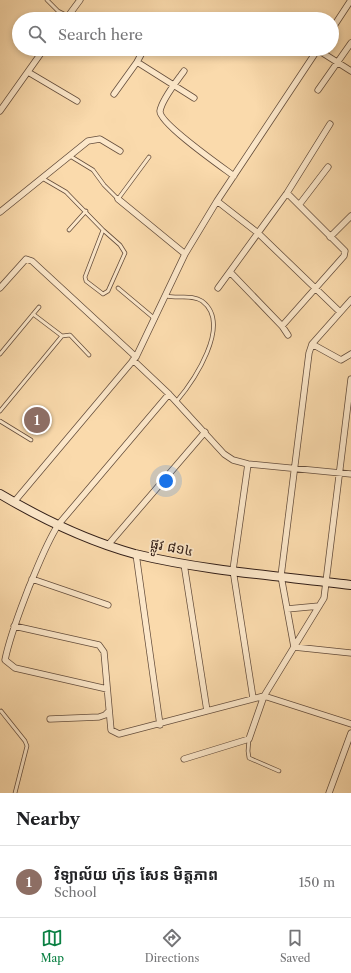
<!DOCTYPE html>
<html lang="en">
<head>
<meta charset="utf-8">
<style>
  :root { --surface:#fff; --page:#f6f6f6; --text:#202124; --muted:#757577; --line:#e0e0e0; --accent:#0b8043 }
  body { margin:0; font-family:"Libre Caslon Text","Noto Sans Khmer",serif; background:var(--page); color:var(--text) }
  .you { position:absolute; left:166px; top:481px; width:14px; height:14px; margin:-10px; border:3px solid #fff; border-radius:50%; background:#1a73e8; box-shadow:0 0 0 6px #1a73e833 }
  .badge { display:grid; place-items:center; width:26px; height:26px; border-radius:50%; background:var(--accent); color:#fff; font-size:13px; font-weight:700 }
  .pin { position:absolute; translate:-50% -50%; border:2px solid #fff; box-shadow:0 1px 4px #0006 }
  .list { margin:0; padding:0; list-style:none }
  h2 { display:flex; justify-content:space-between; align-items:center; height:52px; margin:0; padding:0 16px; font-size:17px }
  h2 small { font-size:13px; font-weight:400; color:var(--muted) }
  .list li { display:grid; grid-template-columns:26px 1fr auto; gap:12px; align-items:center; box-sizing:border-box; height:72px; padding:0 16px; border-top:1px solid var(--line) }
  .list b { display:block; font-size:15px; white-space:nowrap }
  .list p { margin:0; font-size:13px; white-space:nowrap; color:var(--muted) }
  .list em { font-size:13px; font-style:normal; color:var(--muted) }
  .icon { flex:none; width:22px; height:22px; fill:none; stroke:currentColor; stroke-width:2; stroke-linecap:round; stroke-linejoin:round }
  .map { position:relative; flex:none; width:351px; height:793px; overflow:hidden }
  .search { position:absolute; background:var(--surface); box-shadow:0 2px 6px #0003; left:12px; right:12px; top:12px; height:44px; display:flex; align-items:center; gap:10px; box-sizing:border-box; padding:0 14px; border-radius:22px; color:var(--muted); font-size:15px }
  .sheet { height:124px; background:var(--surface) }
  nav { display:flex; justify-content:space-around; align-items:center; box-sizing:border-box; height:56px; border-top:1px solid var(--line); background:var(--surface); font-size:11px; color:var(--muted) }
  nav a { display:grid; justify-items:center; gap:2px }
  nav .on { color:var(--accent) }
  .map>svg:first-child { display:block }
</style>
</head>
<body>
<div class="map">
<svg width="351" height="793" viewBox="0 0 351 793">
  <rect width="100%" height="100%" fill="#fadaac"/>
  <filter id="stains"><feTurbulence type="fractalNoise" baseFrequency=".005" numOctaves="4"/><feColorMatrix values="0 0 0 0 .2 0 0 0 0 .09 0 0 0 0 .02 0 0 0 .5 -.17"/></filter>
  <radialGradient id="worn" r=".72"><stop offset=".6" stop-color="#630" stop-opacity="0"/><stop offset="1" stop-color="#630" stop-opacity=".3"/></radialGradient>
  <g fill="none" stroke-linecap="round" stroke-linejoin="round">
    <g stroke="#644d3c" stroke-width="4.5">
      <path id="lane" d="M47 0 58 11 68 16
        M70 156 93 170 104 185 118 199 149 157
        M42 178 66 192 103 230 85 277 86 281 103 294 108 291 125 253 120 245 103 230
        M69 230 86 211
        M118 288 155 319
        M167 296C178 299 192 294 202 301 233 324 193 382 176 402
        M62 336 70 335 89 355
        M0 354 39 307
        M0 411 62 336 33 314
        M0 421 31 440
        M1 711 25 741 27 746 15 793
        M249 739 248 751 249 758 279 771"/>
    </g>
    <g stroke="#644d3c" stroke-width="7">
      <path id="street" d="M66 19 80 0
        M332 29 351 0
        M318 50 351 71
        M137 62 144 49
        M184 71C177 81 162 99 160 111 159 123 222 167 234 176
        M28 72 77 101
        M318 90 351 43
        M114 94 137 62 194 98
        M0 111 44 49
        M118 199 185 254
        M217 201 258 233 340 312
        M299 205 328 167
        M0 212 88 141 100 139 120 151
        M330 237 351 216
        M231 273 282 326 288 335
        M0 288 26 259 32 261 136 357
        M218 288 287 193 330 124
        M351 300 312 344 309 353 281 576 294 647 351 653
        M282 326 344 256 345 251 287 193
        M312 344 341 360 351 354
        M133 360 169 394 224 454 233 460 248 464 351 474
        M248 464 233 570 253 698
        M14 502 136 357 185 254 217 201 318 49
        M108 545 205 432
        M136 554 160 725
        M184 564 207 711
        M32 579 108 605
        M287 609 319 606
        M14 626 99 645 104 652 111 730 119 734 264 696 324 598 351 379
        M107 689 15 668 5 660C10 635 20 611 29 587 38 566 46 544 58 525L169 394
        M50 719 99 717 105 715 109 711
        M184 759 249 739 264 696 351 724
        M329 793 351 733"/>
    </g>
    <g stroke="#321e17" stroke-width="10">
      <path id="secondary" d="M0 494C42 519 88 541 135 554 205 571 280 576 351 585"/>
    </g>
    <use href="#lane" stroke="#fce7c9" stroke-width="3"/>
    <use href="#street" stroke="#fce7c9" stroke-width="5.5"/>
    <use href="#secondary" stroke="#fce7c9" stroke-width="8"/>
  </g>
  <g text-anchor="middle" dominant-baseline="central" stroke-width="3.5" stroke-linejoin="round" paint-order="stroke">
    <g font-size="14" fill="#321e17" stroke="#fce7c9">
      <text transform="translate(172 547) rotate(11)">ផ្លូវ ៨១៤</text>
    </g>
  </g>
  <rect width="100%" height="100%" filter="url(#stains)"/>
  <rect width="100%" height="100%" fill="url(#worn)"/>
</svg>
<div class="you"></div>
<div class="pin badge" style="left:37px;top:420px;background:#8d6e63">1</div>
<div class="search"><svg class="icon" aria-label="search" viewBox="0 0 24 24"><circle cx="10" cy="10" r="6"/><path d="M15 15l6 6"/></svg>Search here</div>
</div>
<section class="sheet">
<h2>Nearby<small></small></h2>
<ul class="list">
<li><span class="badge" style="background:#8d6e63">1</span><div><b>វិទ្យាល័យ ហ៊ុន សែន មិត្តភាព</b><p>School</p></div><em>150 m</em></li>
</ul>
</section>
<nav>
<a class="on"><svg class="icon" aria-label="map" viewBox="0 0 24 24"><path d="M3 6l6-2 6 2 6-2v14l-6 2-6-2-6 2zM9 4v14M15 6v14"/></svg>Map</a>
<a><svg class="icon" aria-label="directions" viewBox="0 0 24 24"><path d="M12 3l9 9-9 9-9-9zM9 14v-3h6M13 9l2 2-2 2"/></svg>Directions</a>
<a><svg class="icon" aria-label="saved" viewBox="0 0 24 24"><path d="M7 4h10v16l-5-4-5 4z"/></svg>Saved</a>
</nav>
</body>
</html>
